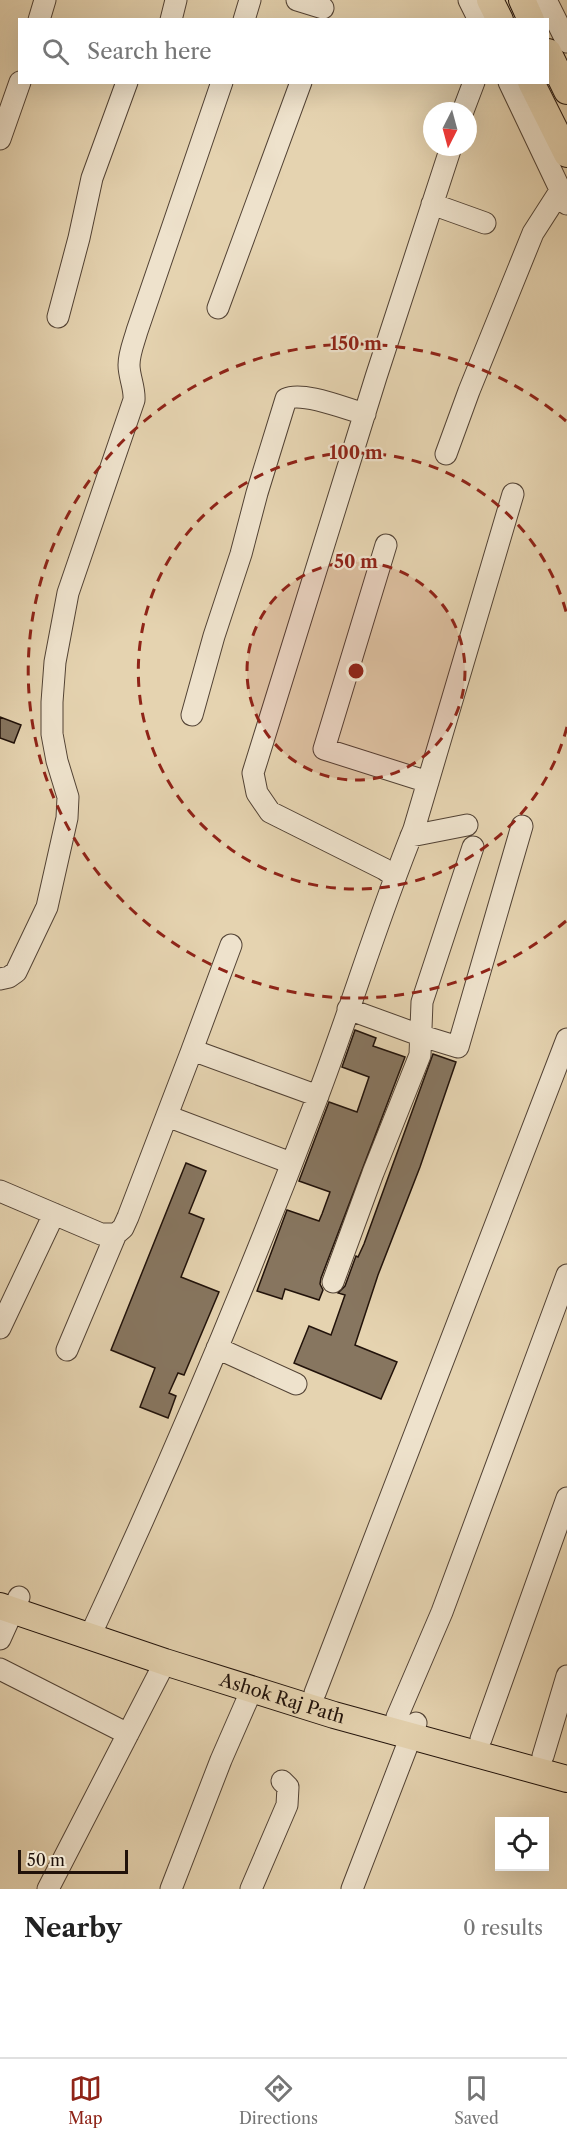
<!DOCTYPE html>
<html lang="en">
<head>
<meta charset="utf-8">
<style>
  :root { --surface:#fff; --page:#f6f6f6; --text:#222; --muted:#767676; --line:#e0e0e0; --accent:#8f2418 }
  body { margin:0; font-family:"Libre Caslon Text",serif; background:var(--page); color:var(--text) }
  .controls { position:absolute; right:18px; bottom:18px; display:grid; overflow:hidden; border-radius:0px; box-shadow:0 6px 24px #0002 }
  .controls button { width:54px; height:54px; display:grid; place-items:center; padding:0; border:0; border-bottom:2px solid var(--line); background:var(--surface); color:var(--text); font:30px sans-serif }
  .compass { position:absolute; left:423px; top:102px; width:54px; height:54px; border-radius:50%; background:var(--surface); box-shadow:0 6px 24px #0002; rotate:186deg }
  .scale { position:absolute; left:18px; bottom:15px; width:110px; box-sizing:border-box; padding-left:6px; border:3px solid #21120a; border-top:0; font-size:16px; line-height:21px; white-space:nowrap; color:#21120a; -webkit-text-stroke:4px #eee2cc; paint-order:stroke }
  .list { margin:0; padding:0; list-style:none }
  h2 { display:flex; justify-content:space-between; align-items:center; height:78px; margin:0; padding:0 24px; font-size:26px }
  h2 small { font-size:20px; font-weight:400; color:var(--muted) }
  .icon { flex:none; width:33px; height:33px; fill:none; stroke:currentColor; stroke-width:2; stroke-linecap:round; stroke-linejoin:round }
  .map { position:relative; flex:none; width:567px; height:1889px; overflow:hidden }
  .search { position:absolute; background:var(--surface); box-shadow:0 6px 24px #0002; left:18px; right:18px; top:18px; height:66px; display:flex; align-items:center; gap:15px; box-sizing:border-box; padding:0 21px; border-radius:0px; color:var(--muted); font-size:22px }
  .sheet { height:168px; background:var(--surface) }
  nav { display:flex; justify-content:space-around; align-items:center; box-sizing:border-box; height:84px; border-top:2px solid var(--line); background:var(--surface); font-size:16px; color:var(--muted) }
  nav a { display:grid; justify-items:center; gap:3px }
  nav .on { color:var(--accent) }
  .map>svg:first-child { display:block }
</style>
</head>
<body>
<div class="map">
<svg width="567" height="1889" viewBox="0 0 567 1889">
  <rect width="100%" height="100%" fill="#e5d3b0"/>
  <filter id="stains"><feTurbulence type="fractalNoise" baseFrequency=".00333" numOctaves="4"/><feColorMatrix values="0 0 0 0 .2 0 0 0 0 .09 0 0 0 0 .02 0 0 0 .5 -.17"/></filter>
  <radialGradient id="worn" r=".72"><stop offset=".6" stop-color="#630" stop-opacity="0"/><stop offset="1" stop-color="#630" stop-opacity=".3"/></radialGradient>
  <path fill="#877660" stroke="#21120a" stroke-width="1.5" d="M0 717 21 725 14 743 0 738Z
    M355 1030 376 1038 373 1046 405 1057 321 1278 320 1284 323 1290 319 1300 285 1289 282 1299 257 1291 287 1210 319 1221 322 1214 330 1192 299 1181 329 1102 357 1112 369 1077 342 1067Z
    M433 1054 456 1062 420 1167 378 1275 355 1345 397 1362 381 1399 294 1363 309 1326 331 1335 345 1295 338 1293 345 1286 356 1256 358 1257 364 1244Z
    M186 1163 206 1171 189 1213 204 1219 181 1277 219 1292 184 1375 178 1373 169 1393 176 1396 168 1418 140 1407 155 1368 111 1350Z"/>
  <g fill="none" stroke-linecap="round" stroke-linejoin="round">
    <g stroke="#524234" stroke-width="23">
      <path id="minor" d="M297 0 323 8
        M469 0 479 20
        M546 0 567 42
        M39 20 45 0
        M171 20 176 0
        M244 20 250 0
        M509 82 567 204
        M463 111 474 82
        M0 139 20 82
        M432 204 485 223
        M218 308 301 82
        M58 317 79 238 92 178 127 82
        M446 454 469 391 533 233 560 191
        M386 545 324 749 428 782
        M192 715 214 636 241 554 257 493 286 399C303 391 346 409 365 414
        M411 836 467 825
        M394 876 384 869 270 812 257 793 253 773 376 377 451 147
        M0 979 9 977 16 972 47 907 67 818 68 797 57 761 52 734V702L55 662 68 593 134 400C135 388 129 377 129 365 129 353 134 342 137 331L222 82
        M348 1009 422 1036 458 1047 522 826
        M192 1050 231 945
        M167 1116 291 1163
        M0 1191 101 1234H116L123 1228 128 1217 192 1050 318 1096
        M333 1282 373 1173 420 1055 422 1002 473 847
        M0 1328 54 1214
        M217 1348 296 1384
        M67 1350 116 1234
        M90 1636C172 1460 248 1280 317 1098 351 1009 378 917 414 829L513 494
        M0 1639 19 1597
        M0 1669 128 1734
        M315 1693 567 1039
        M397 1717 442 1612 567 1275
        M481 1739 567 1498
        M543 1756 567 1676
        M48 1889 165 1662
        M171 1889 221 1760 252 1689
        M251 1889 287 1805 288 1787 282 1781
        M352 1889 416 1723"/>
    </g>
    <g stroke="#21120a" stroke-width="28">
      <g id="major">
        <path d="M490 0 500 20"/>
        <path d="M522 0 531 20"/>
        <path d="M548 52 567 91"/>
        <path d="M531 82 567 154"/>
        <path id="s1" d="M0 1606 165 1662 334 1715 567 1779"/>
      </g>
    </g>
    <use href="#minor" stroke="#eee2cc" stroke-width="21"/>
    <use href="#major" stroke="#e5d3b0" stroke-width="26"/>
  </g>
  <circle cx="356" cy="671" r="109" fill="#8f2418" fill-opacity=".12"/>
  <g fill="none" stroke="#8f2418" stroke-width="3" stroke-dasharray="10 8">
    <circle cx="356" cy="671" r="109"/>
    <path d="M567 727A218 218 0 1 1 567 615"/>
    <path d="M566 921A327 327 0 1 1 566 421"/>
  </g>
  <g text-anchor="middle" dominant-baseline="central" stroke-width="4.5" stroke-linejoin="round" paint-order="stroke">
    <g font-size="18" fill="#21120a" stroke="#eee2cc">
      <text stroke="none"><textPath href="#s1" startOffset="297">Ashok Raj Path</textPath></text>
    </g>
  </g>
  <circle cx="356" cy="671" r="9" fill="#8f2418" stroke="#eee2cc" stroke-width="3"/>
  <g font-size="18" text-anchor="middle" font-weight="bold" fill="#8f2418" stroke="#eee2cc" stroke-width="4.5" stroke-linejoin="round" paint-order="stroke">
    <text x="356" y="350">150 m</text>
    <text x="356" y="459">100 m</text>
    <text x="356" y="568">50 m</text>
  </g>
  <rect width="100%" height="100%" filter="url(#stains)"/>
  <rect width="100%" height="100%" fill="url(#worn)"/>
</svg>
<div class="controls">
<button><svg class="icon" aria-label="locate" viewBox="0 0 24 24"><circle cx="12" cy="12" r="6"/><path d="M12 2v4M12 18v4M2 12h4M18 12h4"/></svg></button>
</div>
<svg class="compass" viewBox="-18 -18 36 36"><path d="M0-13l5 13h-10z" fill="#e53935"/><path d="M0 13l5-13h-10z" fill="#767676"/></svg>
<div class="scale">50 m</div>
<div class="search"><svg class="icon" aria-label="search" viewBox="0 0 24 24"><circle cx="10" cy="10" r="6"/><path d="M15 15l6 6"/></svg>Search here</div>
</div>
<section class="sheet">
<h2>Nearby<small>0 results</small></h2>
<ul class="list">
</ul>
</section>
<nav>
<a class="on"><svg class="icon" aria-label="map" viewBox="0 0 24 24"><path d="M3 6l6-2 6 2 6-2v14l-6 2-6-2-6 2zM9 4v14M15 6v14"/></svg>Map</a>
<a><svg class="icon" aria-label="directions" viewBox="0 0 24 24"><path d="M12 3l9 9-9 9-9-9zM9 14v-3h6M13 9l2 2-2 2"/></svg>Directions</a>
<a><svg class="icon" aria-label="saved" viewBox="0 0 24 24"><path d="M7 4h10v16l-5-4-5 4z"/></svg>Saved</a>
</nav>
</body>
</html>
